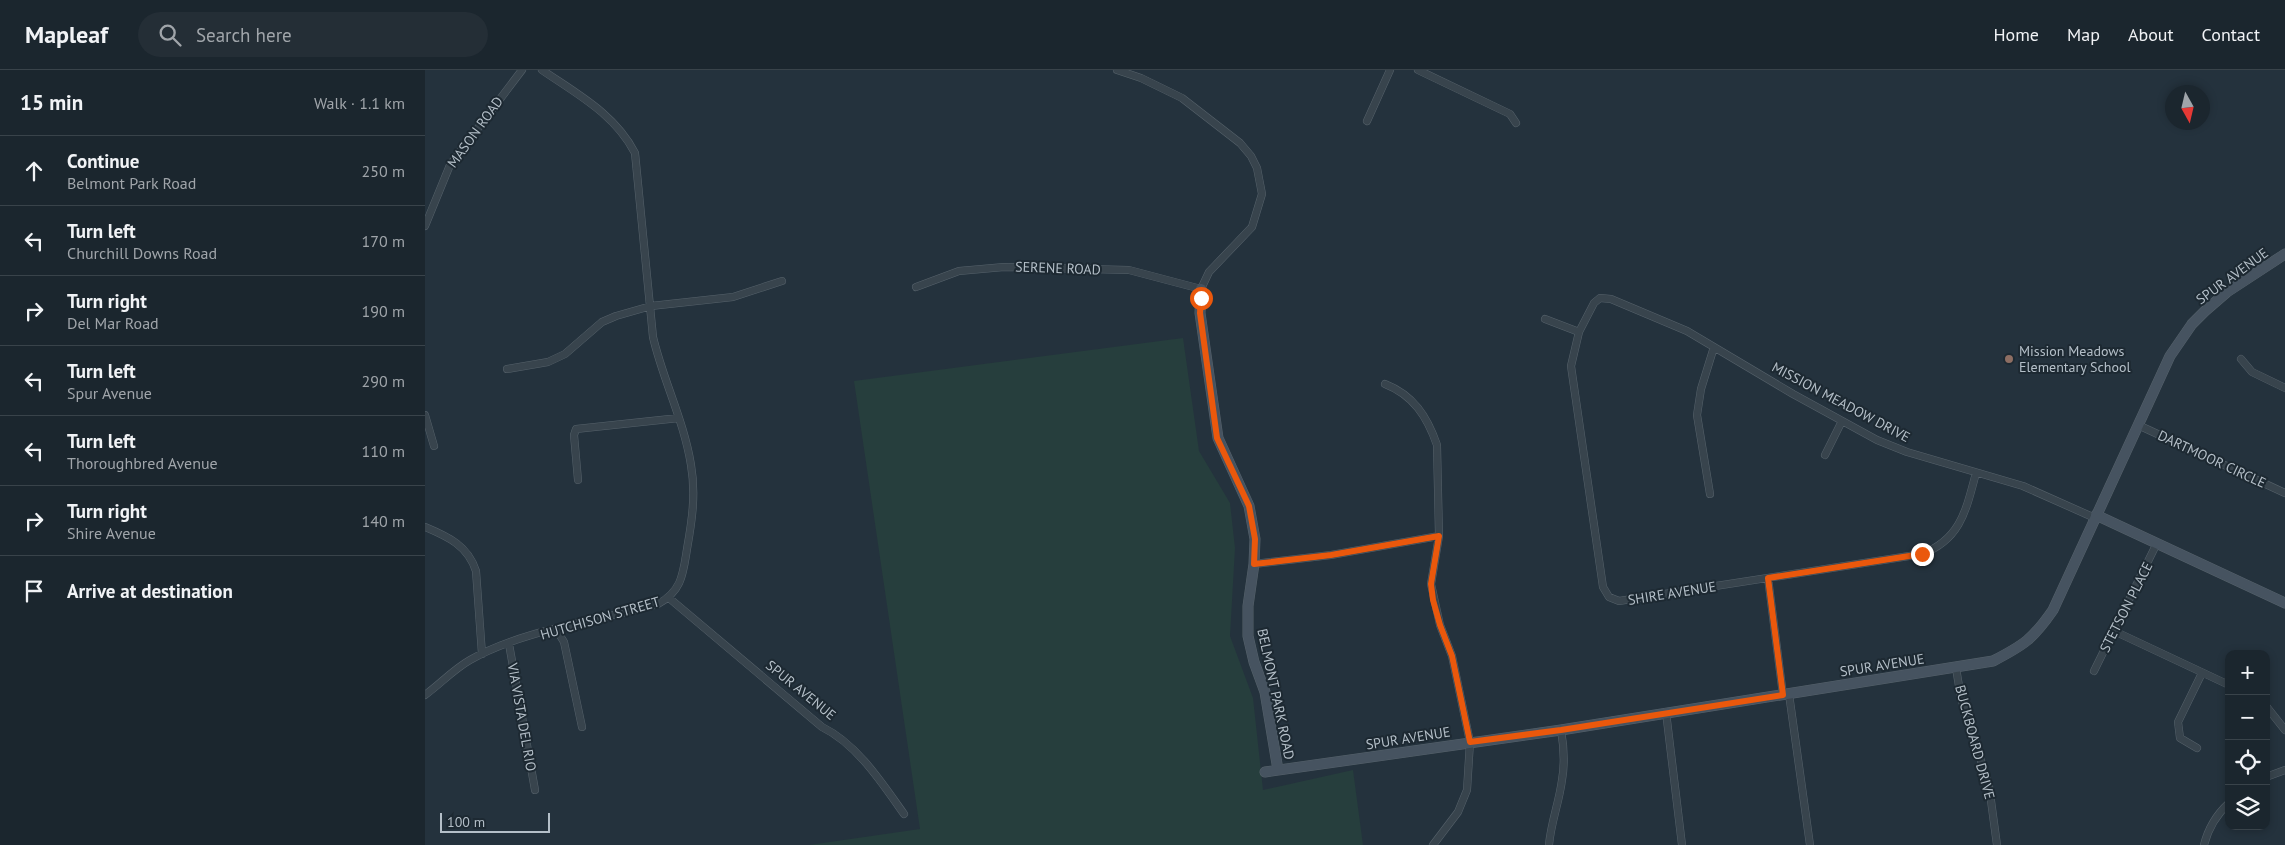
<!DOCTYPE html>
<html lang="en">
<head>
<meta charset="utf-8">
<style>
  :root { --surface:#1b262e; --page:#242e36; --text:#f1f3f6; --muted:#a0a5aa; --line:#39434a }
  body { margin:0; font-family:"PT Sans",sans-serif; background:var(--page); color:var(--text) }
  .controls { position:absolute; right:15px; bottom:15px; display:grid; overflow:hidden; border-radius:10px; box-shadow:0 2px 8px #0003 }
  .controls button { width:45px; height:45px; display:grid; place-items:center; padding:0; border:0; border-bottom:1px solid var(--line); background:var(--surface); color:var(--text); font:25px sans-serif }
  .compass { position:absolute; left:1740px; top:15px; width:45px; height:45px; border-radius:50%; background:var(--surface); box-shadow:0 2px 8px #0003; rotate:172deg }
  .scale { position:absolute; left:15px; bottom:12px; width:110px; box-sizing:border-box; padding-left:5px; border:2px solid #b4bfc8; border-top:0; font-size:14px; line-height:18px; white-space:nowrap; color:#b4bfc8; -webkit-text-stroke:4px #1d2932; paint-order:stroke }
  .stop { position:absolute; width:15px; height:15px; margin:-11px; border:4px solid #ea580c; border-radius:50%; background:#fff }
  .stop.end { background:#ea580c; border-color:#fff; box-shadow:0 1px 5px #0008 }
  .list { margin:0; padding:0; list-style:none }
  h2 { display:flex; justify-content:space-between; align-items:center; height:65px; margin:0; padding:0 20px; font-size:21px }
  h2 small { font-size:16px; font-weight:400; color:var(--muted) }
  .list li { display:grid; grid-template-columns:32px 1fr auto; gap:15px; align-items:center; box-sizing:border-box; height:70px; padding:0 20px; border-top:1px solid var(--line) }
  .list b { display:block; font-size:19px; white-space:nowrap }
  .list p { margin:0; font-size:16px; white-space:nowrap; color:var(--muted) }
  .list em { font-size:16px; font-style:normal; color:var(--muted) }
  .icon { flex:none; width:28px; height:28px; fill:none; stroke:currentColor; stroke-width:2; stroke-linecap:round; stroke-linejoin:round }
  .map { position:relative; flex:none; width:1860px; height:775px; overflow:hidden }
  header { display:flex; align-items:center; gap:30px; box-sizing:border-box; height:70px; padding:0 25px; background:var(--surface); border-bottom:1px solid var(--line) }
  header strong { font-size:24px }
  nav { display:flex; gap:28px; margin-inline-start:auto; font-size:18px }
  .search { width:350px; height:45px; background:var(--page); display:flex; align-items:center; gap:12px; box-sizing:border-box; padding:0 18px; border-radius:28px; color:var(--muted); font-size:19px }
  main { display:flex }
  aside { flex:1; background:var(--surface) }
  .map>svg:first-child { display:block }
</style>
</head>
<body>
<header>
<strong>Mapleaf</strong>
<div class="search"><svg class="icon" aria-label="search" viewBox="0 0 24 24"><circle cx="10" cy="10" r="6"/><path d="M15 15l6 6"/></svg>Search here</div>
<nav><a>Home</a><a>Map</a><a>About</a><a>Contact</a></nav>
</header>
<main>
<aside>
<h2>15 min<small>Walk · 1.1 km</small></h2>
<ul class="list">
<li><svg class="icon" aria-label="ahead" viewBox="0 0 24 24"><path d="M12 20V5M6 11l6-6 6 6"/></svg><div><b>Continue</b><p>Belmont Park Road</p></div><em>250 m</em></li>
<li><svg class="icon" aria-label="left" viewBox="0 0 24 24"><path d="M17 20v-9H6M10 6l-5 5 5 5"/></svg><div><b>Turn left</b><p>Churchill Downs Road</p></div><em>170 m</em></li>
<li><svg class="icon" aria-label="right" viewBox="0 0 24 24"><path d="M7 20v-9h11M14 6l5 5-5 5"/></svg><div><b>Turn right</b><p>Del Mar Road</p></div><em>190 m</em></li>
<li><svg class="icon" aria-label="left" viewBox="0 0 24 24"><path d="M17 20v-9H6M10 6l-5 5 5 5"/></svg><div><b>Turn left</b><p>Spur Avenue</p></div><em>290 m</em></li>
<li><svg class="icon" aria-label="left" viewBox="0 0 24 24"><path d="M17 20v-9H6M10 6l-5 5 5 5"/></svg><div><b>Turn left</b><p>Thoroughbred Avenue</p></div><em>110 m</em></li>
<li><svg class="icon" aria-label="right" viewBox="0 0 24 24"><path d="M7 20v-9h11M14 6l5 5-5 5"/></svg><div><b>Turn right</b><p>Shire Avenue</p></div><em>140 m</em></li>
<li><svg class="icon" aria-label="arrive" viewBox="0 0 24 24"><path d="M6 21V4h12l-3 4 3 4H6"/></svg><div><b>Arrive at destination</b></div></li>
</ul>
</aside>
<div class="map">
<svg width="1860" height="775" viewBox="0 0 1860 775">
  <rect width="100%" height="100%" fill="#24323d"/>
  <path fill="#263e3d" d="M758 268 774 381 805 433 810 478 805 566 828 628 838 720 928 700 938 775H384L495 759 429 311Z"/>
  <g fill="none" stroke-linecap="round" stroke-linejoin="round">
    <g stroke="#56626b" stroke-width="8">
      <path id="street" d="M993 0 1085 44 1091 53
        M942 51 965 0
        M0 156 25 95 97 0
        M491 217 534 201 579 197 704 200 776 219 784 202 827 157 837 124 832 98 826 86 815 73 757 28 716 8 692 0
        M1120 249 1154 262
        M1816 289 1827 302 1860 318
        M82 299 123 292 140 284 177 252 191 246 226 236 308 227 357 211
        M960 314C988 325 1002 346 1012 375L1014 466 1006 514 1015 555 1027 586 1045 672 1042 720 1033 742 1008 775
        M0 345 9 376
        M1713 355 1860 423
        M1400 385 1417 351
        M1551 403C1541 440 1536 469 1497 484L1194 531 1184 527 1178 517 1146 296 1154 262 1169 233 1175 228 1186 229 1262 261 1368 324 1452 370 1482 382 1598 416 1670 448
        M153 410 149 365 151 359 254 348
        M1285 424 1272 345 1276 319 1289 277
        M0 457C24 467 43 476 51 501L57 584
        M829 494 906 485 1014 466
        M1343 508 1358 625
        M244 528 397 657C432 674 457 713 479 744
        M131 559 139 572 157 657
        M1689 561 1804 615
        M84 574 110 720
        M1531 598 1536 628 1564 716 1572 775
        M1669 601 1732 473
        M1364 624 1385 775
        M0 625C15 614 29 599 45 590 99 559 174 551 233 534 257 521 258 504 262 479 267 451 271 424 266 395 259 351 238 310 228 267L210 83C190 44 152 24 117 0
        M1841 636 1860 660
        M1241 642 1257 775
        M1772 678 1755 668 1753 652 1777 603
        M1841 707 1860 700
        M1124 775C1126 752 1134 733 1137 710 1140 693 1139 677 1136 660
        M1779 775C1783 759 1792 744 1804 733"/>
    </g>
    <g stroke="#56626b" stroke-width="11">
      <path id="secondary" d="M776 219 775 243 793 368 824 436 830 469 829 494 823 536V566L829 592 840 622 853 700
        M1671 445 1860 533
        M840 702 1136 660 1568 591C1599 575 1608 569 1628 540L1745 286 1767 254 1780 241 1802 222 1860 184"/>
    </g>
    <use href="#street" stroke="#38444d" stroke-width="7"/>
    <use href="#secondary" stroke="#465360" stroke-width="10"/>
  </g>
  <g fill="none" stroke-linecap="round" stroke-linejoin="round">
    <path stroke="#ea580c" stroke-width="6" d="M776 228 775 243 792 368 824 436 830 469 829 494 906 485 1014 466 1006 514 1008 530 1015 555 1027 586 1045 672 1136 660 1358 625 1343 508 1497 484"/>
  </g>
  <circle fill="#8d6e63" stroke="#1d2932" stroke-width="2" cx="1584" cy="289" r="5"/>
  <g text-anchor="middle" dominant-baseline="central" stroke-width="4" stroke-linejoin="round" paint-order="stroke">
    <g font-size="14" fill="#b4bfc8" stroke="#1d2932">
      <text transform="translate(50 62) rotate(-54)">MASON ROAD</text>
      <text transform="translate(633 198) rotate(2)">SERENE ROAD</text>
      <text transform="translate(1807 206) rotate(-36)">SPUR AVENUE</text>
      <text transform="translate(1416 332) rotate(28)">MISSION MEADOW DRIVE</text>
      <text transform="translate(1787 389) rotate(25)">DARTMOOR CIRCLE</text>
      <text transform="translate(1247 523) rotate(-9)">SHIRE AVENUE</text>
      <text transform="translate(1701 537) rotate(-63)">STETSON PLACE</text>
      <text transform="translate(175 548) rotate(-16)">HUTCHISON STREET</text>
      <text transform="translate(1457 595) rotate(-9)">SPUR AVENUE</text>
      <text transform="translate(376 620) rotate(39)">SPUR AVENUE</text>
      <text transform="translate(851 624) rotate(78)">BELMONT PARK ROAD</text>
      <text transform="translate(97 647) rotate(80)">VIA VISTA DEL RIO</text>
      <text transform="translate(983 668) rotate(-9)">SPUR AVENUE</text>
      <text transform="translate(1550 672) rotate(75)">BUCKBOARD DRIVE</text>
    </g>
    <g font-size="14" fill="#b4bfc8" stroke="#1d2932" text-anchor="start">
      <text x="1594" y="281">Mission Meadows<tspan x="1594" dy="16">Elementary School</tspan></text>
    </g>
  </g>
</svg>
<div class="controls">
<button>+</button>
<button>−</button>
<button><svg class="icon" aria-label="locate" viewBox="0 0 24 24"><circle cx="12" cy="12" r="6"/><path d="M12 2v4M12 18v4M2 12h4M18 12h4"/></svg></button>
<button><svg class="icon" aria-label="layers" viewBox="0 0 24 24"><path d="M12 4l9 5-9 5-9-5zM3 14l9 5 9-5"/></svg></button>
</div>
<svg class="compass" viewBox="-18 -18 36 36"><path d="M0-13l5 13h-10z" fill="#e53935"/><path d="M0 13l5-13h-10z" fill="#a0a5aa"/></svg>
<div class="scale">100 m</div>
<div class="stop" style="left:776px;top:228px"></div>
<div class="stop end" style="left:1497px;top:484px"></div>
</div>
</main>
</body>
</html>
